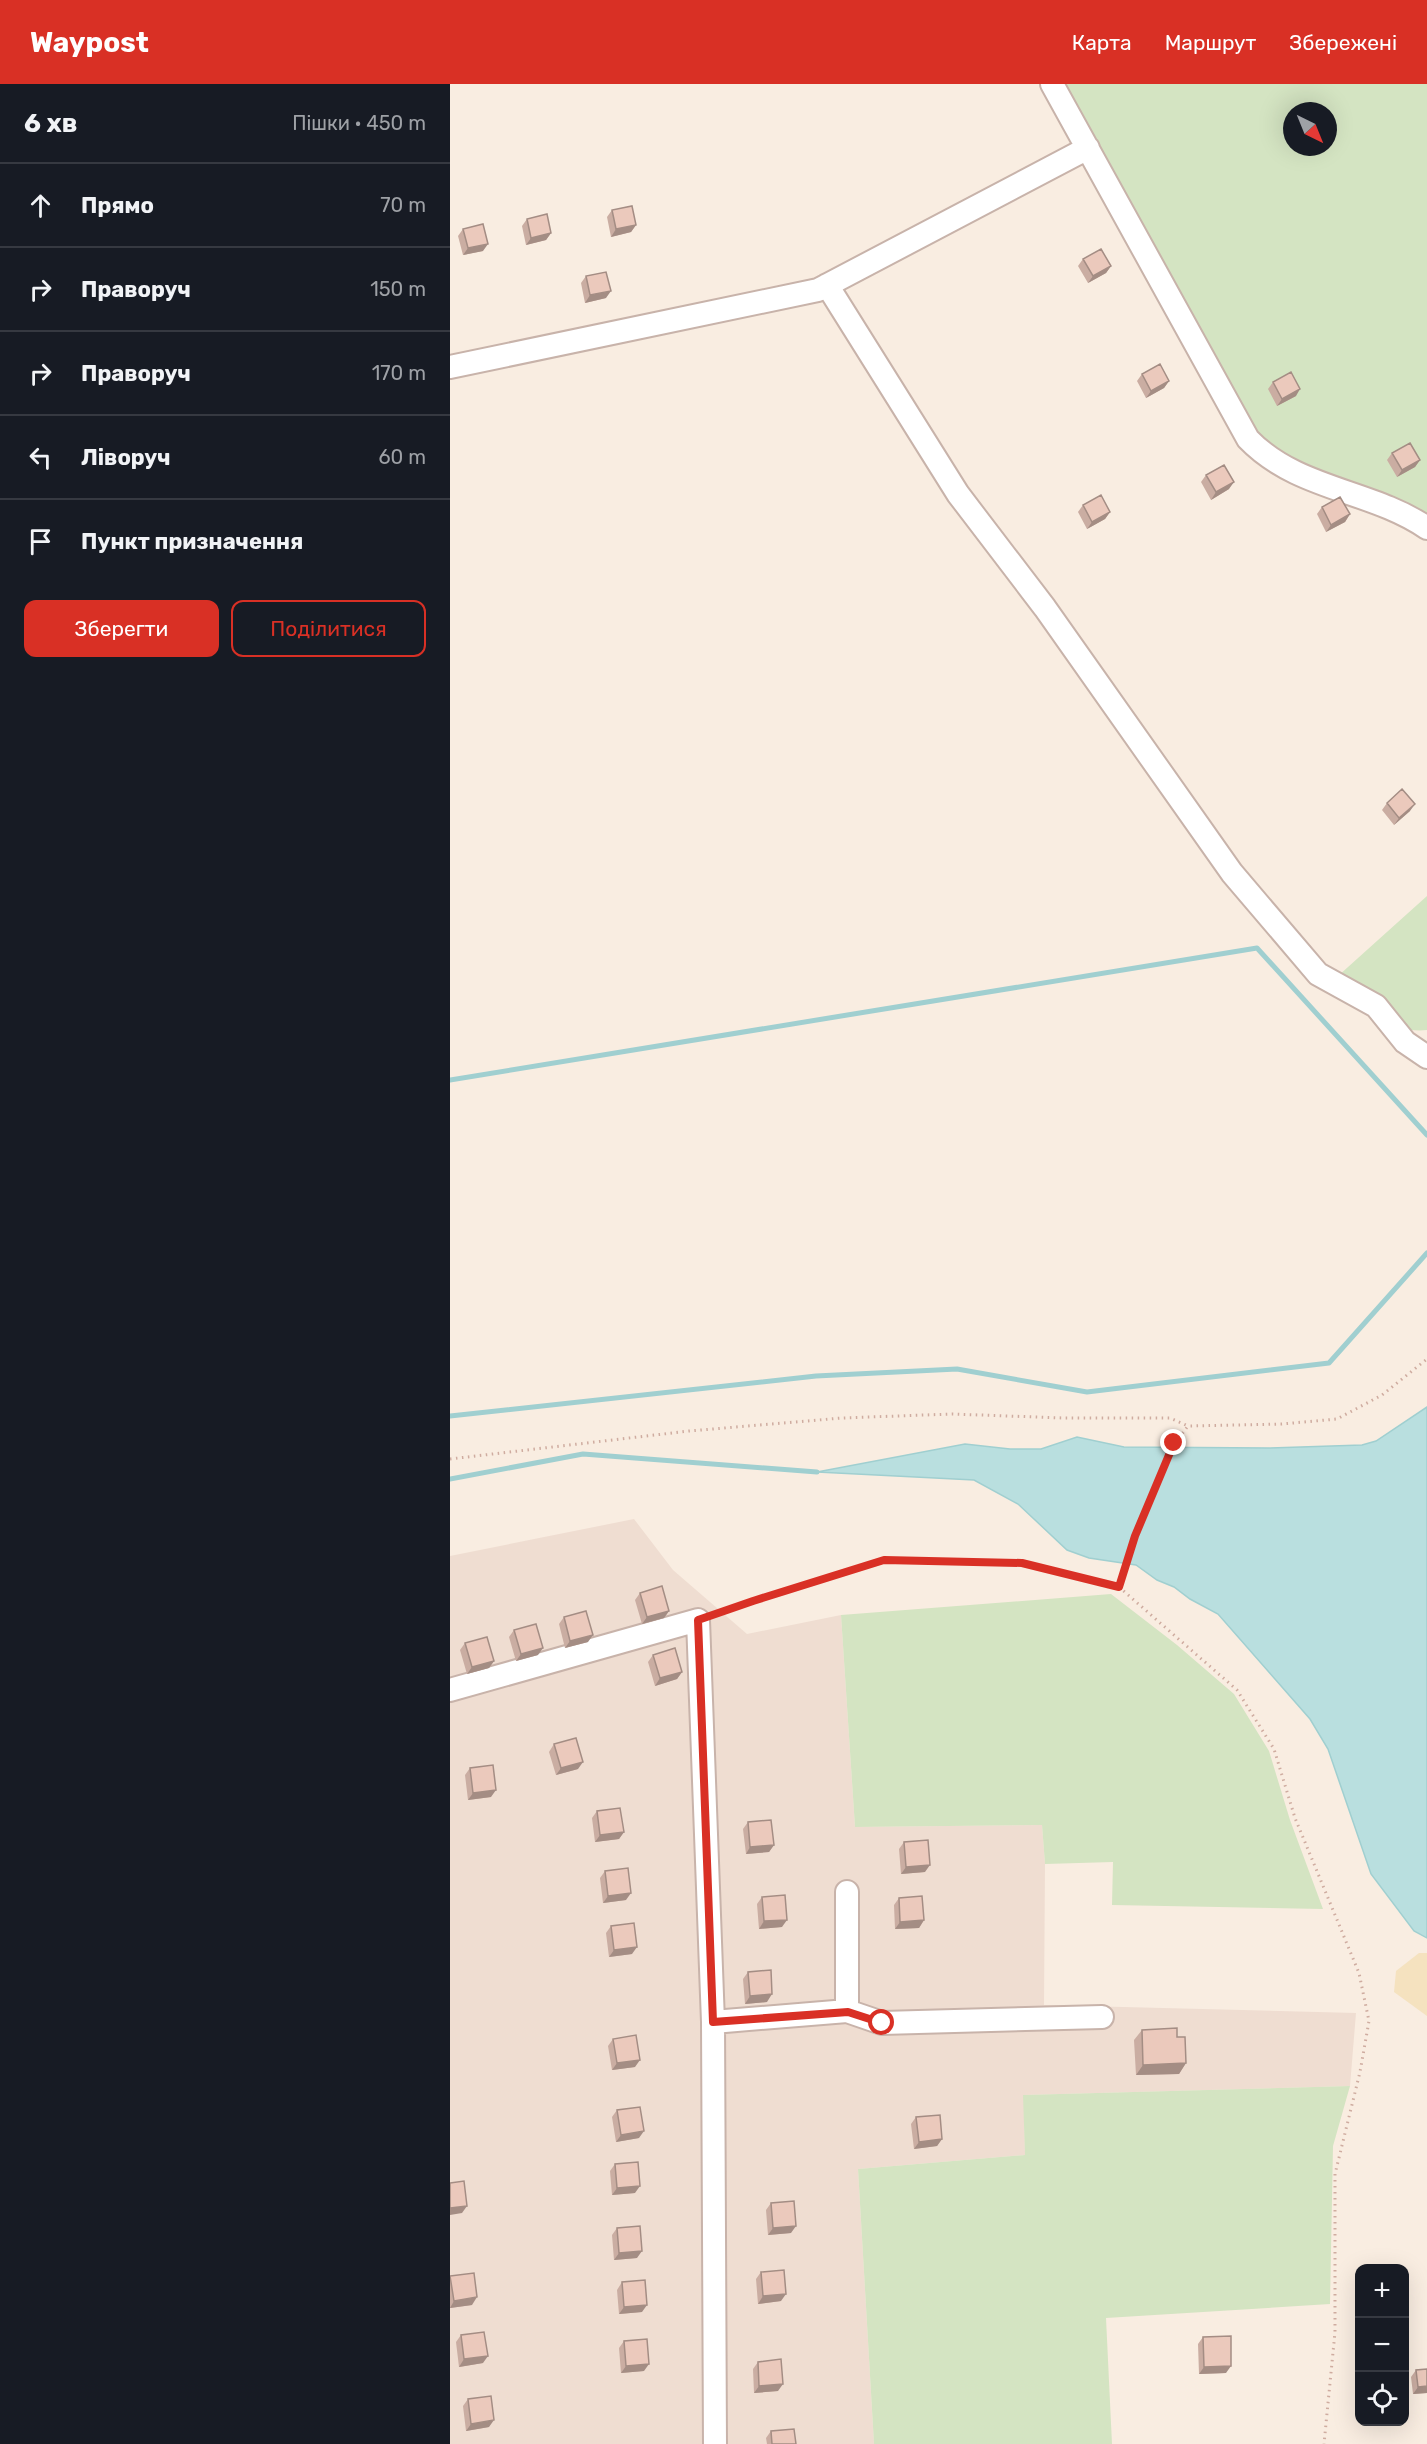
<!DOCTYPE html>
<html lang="uk">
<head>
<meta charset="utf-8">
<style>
  :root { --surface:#171b24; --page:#242831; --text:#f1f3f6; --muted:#9ea1a6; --line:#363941; --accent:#d93025 }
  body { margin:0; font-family:Rubik,sans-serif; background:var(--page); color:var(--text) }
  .controls { position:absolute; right:18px; bottom:18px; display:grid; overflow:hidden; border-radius:12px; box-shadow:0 6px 24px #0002 }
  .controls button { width:54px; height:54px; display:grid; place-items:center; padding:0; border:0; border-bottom:2px solid var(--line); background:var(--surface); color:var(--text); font:30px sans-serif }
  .compass { position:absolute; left:833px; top:18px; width:54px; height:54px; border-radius:50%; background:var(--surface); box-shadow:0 6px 24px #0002; rotate:137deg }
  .stop { position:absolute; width:18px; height:18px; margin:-14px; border:4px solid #d93025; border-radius:50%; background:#fff }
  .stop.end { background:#d93025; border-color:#fff; box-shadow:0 2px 6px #0008 }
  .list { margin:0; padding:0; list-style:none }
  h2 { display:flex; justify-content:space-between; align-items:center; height:78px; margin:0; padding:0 24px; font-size:26px }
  h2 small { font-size:20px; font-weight:400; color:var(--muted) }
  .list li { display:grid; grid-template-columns:39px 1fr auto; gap:18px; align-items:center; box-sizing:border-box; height:84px; padding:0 24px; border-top:2px solid var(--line) }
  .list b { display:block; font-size:22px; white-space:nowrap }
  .list em { font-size:20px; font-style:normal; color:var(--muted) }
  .actions { display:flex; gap:12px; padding:18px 24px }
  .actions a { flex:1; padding:14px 0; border:2px solid var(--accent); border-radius:12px; text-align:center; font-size:21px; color:var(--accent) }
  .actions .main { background:var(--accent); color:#fff }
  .icon { flex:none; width:33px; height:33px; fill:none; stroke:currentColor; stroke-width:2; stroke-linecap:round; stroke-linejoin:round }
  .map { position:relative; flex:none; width:977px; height:2360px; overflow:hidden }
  header { display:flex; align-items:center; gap:36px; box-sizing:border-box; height:84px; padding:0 30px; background:var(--accent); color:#fff }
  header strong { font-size:28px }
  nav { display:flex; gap:33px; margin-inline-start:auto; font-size:21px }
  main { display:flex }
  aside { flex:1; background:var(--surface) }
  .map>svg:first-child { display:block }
</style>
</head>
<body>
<header>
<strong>Waypost</strong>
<nav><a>Карта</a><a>Маршрут</a><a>Збережені</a></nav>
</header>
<main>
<aside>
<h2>6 хв<small>Пішки · 450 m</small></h2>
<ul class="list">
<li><svg class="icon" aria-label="ahead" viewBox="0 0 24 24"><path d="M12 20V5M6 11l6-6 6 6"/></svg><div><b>Прямо</b></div><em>70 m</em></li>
<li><svg class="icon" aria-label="right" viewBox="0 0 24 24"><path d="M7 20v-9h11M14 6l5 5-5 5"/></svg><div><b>Праворуч</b></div><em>150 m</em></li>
<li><svg class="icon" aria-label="right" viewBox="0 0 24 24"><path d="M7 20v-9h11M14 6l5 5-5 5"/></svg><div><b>Праворуч</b></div><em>170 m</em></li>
<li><svg class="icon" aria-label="left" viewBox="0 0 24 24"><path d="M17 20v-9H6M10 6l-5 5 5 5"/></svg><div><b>Ліворуч</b></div><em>60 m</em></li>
<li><svg class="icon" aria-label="arrive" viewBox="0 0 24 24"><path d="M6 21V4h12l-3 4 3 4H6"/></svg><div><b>Пункт призначення</b></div></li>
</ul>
<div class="actions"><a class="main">Зберегти</a><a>Поділитися</a></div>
</aside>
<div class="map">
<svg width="977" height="2360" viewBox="0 0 977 2360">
  <rect width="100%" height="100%" fill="#f9ede1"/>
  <path fill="#efddd1" d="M184 1435 223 1486 297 1550 391 1531 405 1743 592 1741 595 1780 594 1921 906 1929 900 2002 574 2011 575 2071 408 2085 424 2360H0V1472Z"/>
  <path fill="#d4e4c2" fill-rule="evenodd" d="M602 0H977V444L812 369ZM842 27H878V63H842Z
    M977 812V946C939 951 912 916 888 892Z
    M661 1510 727 1561 784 1610 819 1667 840 1736 873 1825 662 1821 663 1778 595 1780 592 1741 405 1743 391 1531Z
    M900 2002 883 2062 880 2220 656 2234 662 2360H424L408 2085 575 2071 573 2011Z"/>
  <path fill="#f5e2bf" d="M969 1869H977V1932L944 1908 946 1887Z"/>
  <path fill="#b9dfdf" stroke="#a0cfd0" stroke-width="1.5" d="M977 1323V1854L964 1847 921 1790 878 1665 860 1635 768 1530 740 1515 724 1503 707 1496 686 1481 639 1474 617 1466 568 1420 524 1396 367 1388 515 1360 560 1365H591L627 1353 674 1363 819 1364 912 1361 926 1357Z"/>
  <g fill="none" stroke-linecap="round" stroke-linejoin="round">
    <path stroke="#a0cfd0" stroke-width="5" d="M0 996 807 864 977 1051
      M0 1332 366 1292 507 1285 637 1308 879 1279 977 1169
      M0 1395 133 1370 367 1388"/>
    <g stroke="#c8b3aa" stroke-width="26">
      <path id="minor" d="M602 0 798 355C847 406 922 406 977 444
        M377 201 508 410 595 524 782 789 868 890 926 922 955 958 977 973
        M0 283 368 206 638 64
        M0 1606 248 1536 263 1938 265 2360
        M397 1808V1927
        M263 1938 397 1927 432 1939 652 1933"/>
    </g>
    <path stroke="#cfaca0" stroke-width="3" stroke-dasharray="1.5 4.5" stroke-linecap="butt" d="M0 1375 239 1347 392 1334 502 1330 614 1334H720L738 1342
      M669 1503 787 1606 824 1665 845 1734 909 1889 919 1937 910 1988 885 2090V2248L874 2360
      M265 1530 434 1476 572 1479 669 1503C684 1454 706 1382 738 1342L832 1340 887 1335 932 1311 977 1275"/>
    <use href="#minor" stroke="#fff" stroke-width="22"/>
  </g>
  <path fill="#caada2" d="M162 126 186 141 181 148 161 153 157 133Z
    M77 135 101 149 96 156 76 161 72 142Z
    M13 145 33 167 13 171 8 152Z
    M633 175 661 182 656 189 638 199 628 182Z
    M136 192 156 214 135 219 131 199Z
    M692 290 719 297 714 304 696 314 687 297Z
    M823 298 846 312 827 322 818 305Z
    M942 369 970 376 965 383 947 393 937 376Z
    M756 391 779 405 761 416 751 398Z
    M633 421 660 428 655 435 637 445 628 428Z
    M872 423 900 430 895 438 876 448 867 430Z
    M937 719 960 727 944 741 932 726Z
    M190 1509 219 1527 214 1534 192 1540 185 1516Z
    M114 1533 138 1558 115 1564 109 1540Z
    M64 1546 88 1571 66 1577 59 1553Z
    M15 1559 44 1577 39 1584 17 1590 10 1566Z
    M203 1571 232 1588 227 1595 205 1602 198 1578Z
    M104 1660 128 1685 106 1691 99 1668Z
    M20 1684 41 1713 18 1716 15 1691Z
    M147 1727 174 1748 169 1755 145 1758 142 1734Z
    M298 1738 324 1761 319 1768 296 1770 293 1745Z
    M454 1758 475 1788 451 1790 449 1765Z
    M155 1787 176 1816 153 1819 150 1794Z
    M312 1813 332 1843 309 1845 307 1820Z
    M449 1814 474 1836 469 1844 445 1845 444 1821Z
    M161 1842 182 1870 159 1873 156 1849Z
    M298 1888 317 1918 295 1920 293 1895Z
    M692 1946 727 1953 736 1979 729 1990 686 1991 684 1956Z
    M163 1955 185 1983 162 1986 158 1962Z
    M167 2026 189 2054 166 2058 162 2033Z
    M466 2033 492 2055 487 2062 464 2065 461 2040Z
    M165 2080 185 2109 162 2111 160 2087Z
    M321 2119 341 2149 318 2151 316 2126Z
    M167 2144 187 2174 164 2176 162 2151Z
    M311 2188 331 2217 308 2220 306 2195Z
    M0 2192 22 2221 0 2224Z
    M172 2198 192 2228 169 2230 167 2206Z
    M11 2251 33 2279 9 2283 6 2258Z
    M753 2253 776 2289 749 2290 748 2260Z
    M174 2257 194 2287 171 2289 169 2264Z
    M308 2278 328 2307 304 2309 303 2285Z
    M966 2286 977 2309 963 2310 961 2293Z
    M18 2315 39 2343 16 2347 13 2322Z
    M321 2347 346 2360H317L316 2354Z"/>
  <path fill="#a48d84" d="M186 141 181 148 161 153 166 145Z
    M101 149 96 156 76 161 81 154Z
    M38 160 33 167 13 171 18 164Z
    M661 182 656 189 638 199 643 192Z
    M161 207 156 214 135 219 140 211Z
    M719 297 714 304 696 314 701 307Z
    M850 305 846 312 827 322 832 315Z
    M970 376 965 383 947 393 952 386Z
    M784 398 779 405 761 416 766 408Z
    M660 428 655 435 637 445 642 438Z
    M900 430 895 438 876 448 881 441Z
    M965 720 960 727 944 741 949 734Z
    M219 1527 214 1534 192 1540 197 1533Z
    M143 1551 138 1558 115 1564 120 1557Z
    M93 1564 88 1571 66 1577 71 1570Z
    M44 1577 39 1584 17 1590 22 1583Z
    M232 1588 227 1595 205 1602 210 1594Z
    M133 1678 128 1685 106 1691 111 1684Z
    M46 1706 41 1713 18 1716 23 1709Z
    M174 1748 169 1755 145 1758 150 1751Z
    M324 1761 319 1768 296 1770 300 1763Z
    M480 1781 475 1788 451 1790 456 1783Z
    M181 1809 176 1816 153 1819 158 1812Z
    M337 1836 332 1843 309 1845 314 1837Z
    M474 1836 469 1844 445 1845 450 1838Z
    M187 1863 182 1870 159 1873 164 1866Z
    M322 1910 317 1918 295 1920 300 1912Z
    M190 1976 185 1983 162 1986 167 1979Z
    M736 1979 729 1990 686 1991 693 1981Z
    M194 2047 189 2054 166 2058 171 2051Z
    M492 2055 487 2062 464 2065 469 2058Z
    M190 2102 185 2109 162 2111 167 2104Z
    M17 2122 12 2129 0 2131V2124Z
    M346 2142 341 2149 318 2151 323 2144Z
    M192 2167 187 2174 164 2176 169 2169Z
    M336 2210 331 2217 308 2220 313 2212Z
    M27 2213 22 2221 0 2224 4 2217Z
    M197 2221 192 2228 169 2230 174 2223Z
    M38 2272 33 2279 9 2283 14 2275Z
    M199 2280 194 2287 171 2289 176 2282Z
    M781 2282 776 2289 749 2290 754 2283Z
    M333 2300 328 2307 304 2309 309 2302Z
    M977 2302V2309L963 2310 968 2303Z
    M44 2336 39 2343 16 2347 21 2340Z"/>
  <path fill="#ebc9bc" stroke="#a48d84" stroke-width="1.5" d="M182 122 186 141 166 145 162 126Z
    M97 130 101 149 81 154 77 135Z
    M33 140 38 160 18 164 13 145Z
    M651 165 661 182 643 192 633 175Z
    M156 188 161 207 140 211 136 192Z
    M710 280 719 297 701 307 692 290Z
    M841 288 850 305 832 315 823 298Z
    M960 359 970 376 952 386 942 369Z
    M774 381 784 398 766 408 756 391Z
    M651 411 660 428 642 438 633 421Z
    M890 413 900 430 881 441 872 423Z
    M952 705 965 720 949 734 937 719Z
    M212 1502 219 1527 197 1533 190 1509Z
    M136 1527 143 1551 120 1557 114 1533Z
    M86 1540 93 1564 71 1570 64 1546Z
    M37 1553 44 1577 22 1583 15 1559Z
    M225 1564 232 1588 210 1594 203 1571Z
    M126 1654 133 1678 111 1684 104 1660Z
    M43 1681 46 1706 23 1709 20 1684Z
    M170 1724 174 1748 150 1751 147 1727Z
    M321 1736 324 1761 300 1763 298 1738Z
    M478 1756 480 1781 456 1783 454 1758Z
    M178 1784 181 1809 158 1812 155 1787Z
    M335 1811 337 1836 314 1837 312 1813Z
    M472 1812 474 1836 450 1838 449 1814Z
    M184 1839 187 1863 164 1866 161 1842Z
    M321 1886 322 1910 300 1912 298 1888Z
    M727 1944V1953H735L736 1979 693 1981 692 1946Z
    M186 1951 190 1976 167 1979 163 1955Z
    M190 2023 194 2047 171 2051 167 2026Z
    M490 2031 492 2055 469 2058 466 2033Z
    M188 2078 190 2102 167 2104 165 2080Z
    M14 2097 17 2122 0 2124V2099Z
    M344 2117 346 2142 323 2144 321 2119Z
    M190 2142 192 2167 169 2169 167 2144Z
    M334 2186 336 2210 313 2212 311 2188Z
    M24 2189 27 2213 4 2217 0 2192Z
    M195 2196 197 2221 174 2223 172 2198Z
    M34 2248 38 2272 14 2275 11 2251Z
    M781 2252V2282L754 2283 753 2253Z
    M197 2255 199 2280 176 2282 174 2257Z
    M331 2275 333 2300 309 2302 308 2278Z
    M977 2285V2302L968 2303 966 2286Z
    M41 2312 44 2336 21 2340 18 2315Z
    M344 2345 346 2360H322L321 2347Z"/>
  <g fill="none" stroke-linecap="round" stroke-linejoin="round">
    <path stroke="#d93025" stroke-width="8" d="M432 1939 398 1928 263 1938 248 1536 303 1517 434 1476 572 1479 669 1503 685 1452 724 1359"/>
  </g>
</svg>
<div class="controls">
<button>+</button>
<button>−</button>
<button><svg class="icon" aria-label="locate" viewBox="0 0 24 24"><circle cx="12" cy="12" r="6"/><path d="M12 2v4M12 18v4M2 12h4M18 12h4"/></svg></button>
</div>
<svg class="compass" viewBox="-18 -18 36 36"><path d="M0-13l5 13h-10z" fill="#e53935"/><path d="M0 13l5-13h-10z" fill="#9ea1a6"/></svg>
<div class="stop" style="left:432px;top:1939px"></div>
<div class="stop end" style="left:724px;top:1359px"></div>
</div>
</main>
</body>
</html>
